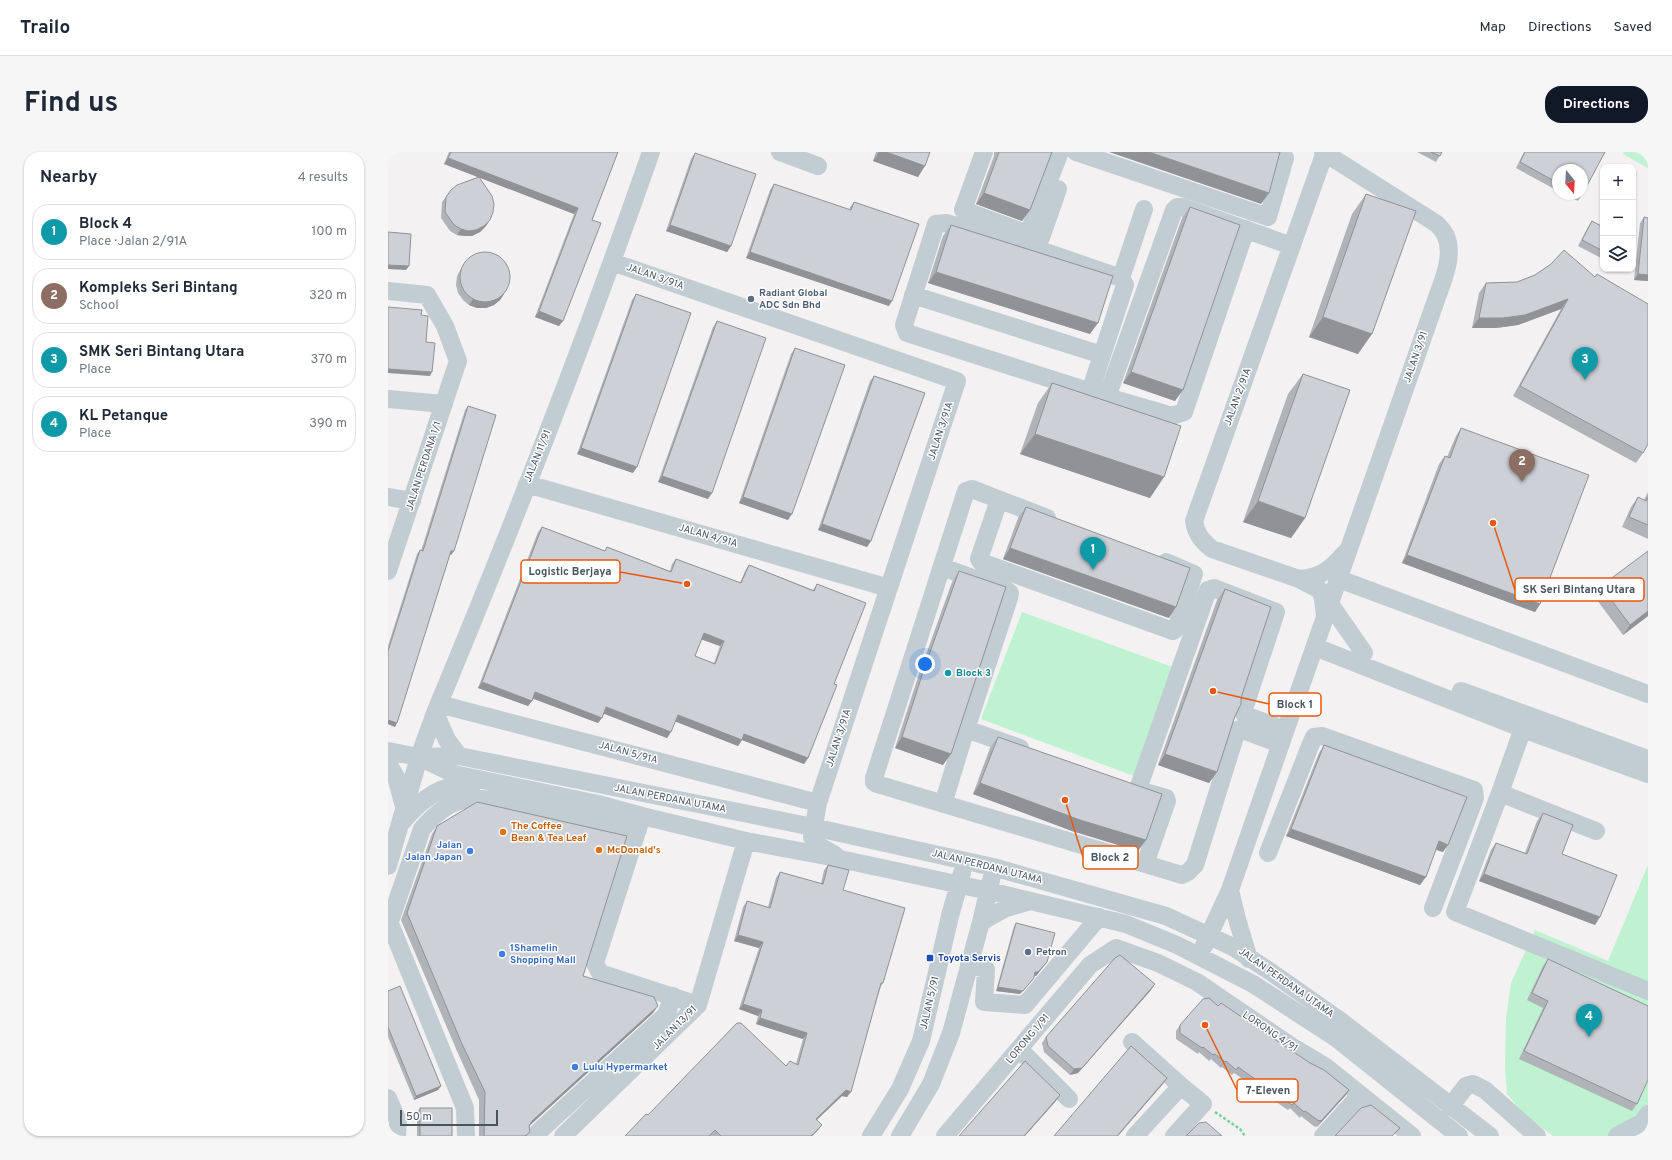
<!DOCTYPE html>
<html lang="en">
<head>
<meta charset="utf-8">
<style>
  :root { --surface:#fff; --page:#f6f6f7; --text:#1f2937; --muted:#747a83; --line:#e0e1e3; --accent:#111827 }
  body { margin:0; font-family:Overpass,sans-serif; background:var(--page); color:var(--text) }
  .controls { position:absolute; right:12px; top:12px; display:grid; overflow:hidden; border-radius:8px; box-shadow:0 1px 3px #0004 }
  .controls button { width:36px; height:36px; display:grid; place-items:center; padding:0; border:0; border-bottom:1px solid var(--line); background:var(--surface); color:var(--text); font:20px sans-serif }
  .compass { position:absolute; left:1164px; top:12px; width:36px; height:36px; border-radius:50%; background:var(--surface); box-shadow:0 1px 3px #0004; rotate:162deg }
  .scale { position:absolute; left:12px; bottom:10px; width:98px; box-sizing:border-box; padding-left:4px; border:2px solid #475560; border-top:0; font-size:11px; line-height:14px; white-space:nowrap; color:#475560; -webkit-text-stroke:3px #fff; paint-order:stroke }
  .you { position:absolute; left:537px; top:512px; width:14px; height:14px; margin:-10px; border:3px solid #fff; border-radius:50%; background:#1a73e8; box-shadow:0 0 0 6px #1a73e833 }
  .badge { display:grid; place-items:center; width:26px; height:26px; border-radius:50%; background:var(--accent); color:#fff; font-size:13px; font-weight:700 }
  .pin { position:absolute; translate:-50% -33px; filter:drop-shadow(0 1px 2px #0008) }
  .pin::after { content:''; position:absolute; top:21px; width:14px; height:12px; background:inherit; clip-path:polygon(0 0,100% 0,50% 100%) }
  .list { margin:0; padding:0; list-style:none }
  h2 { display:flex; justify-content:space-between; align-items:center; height:52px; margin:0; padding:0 16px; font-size:17px }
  h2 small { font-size:13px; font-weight:400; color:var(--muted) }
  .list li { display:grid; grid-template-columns:26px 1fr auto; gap:12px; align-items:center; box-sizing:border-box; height:56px; margin:0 8px 8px; padding:0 8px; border:1px solid var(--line); border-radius:16px }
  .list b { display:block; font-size:15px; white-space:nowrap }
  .list p { margin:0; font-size:13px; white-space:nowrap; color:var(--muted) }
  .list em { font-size:13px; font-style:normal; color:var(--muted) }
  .icon { flex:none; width:22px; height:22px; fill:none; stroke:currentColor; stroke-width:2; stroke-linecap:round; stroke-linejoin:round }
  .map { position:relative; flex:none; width:1260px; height:984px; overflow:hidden; border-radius:16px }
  header { display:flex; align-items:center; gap:24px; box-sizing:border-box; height:56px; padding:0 20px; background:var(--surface); border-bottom:1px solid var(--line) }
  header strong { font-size:19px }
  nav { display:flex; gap:22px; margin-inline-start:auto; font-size:14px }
  .intro { display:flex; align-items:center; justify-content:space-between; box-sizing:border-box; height:96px; padding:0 24px }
  h1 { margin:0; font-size:28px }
  .button { padding:10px 18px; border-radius:16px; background:var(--accent); color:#fff; font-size:14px; font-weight:700 }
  main { display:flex; gap:24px; padding:0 24px }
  aside { flex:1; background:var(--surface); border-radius:16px; box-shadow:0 1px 3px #0004 }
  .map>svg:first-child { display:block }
</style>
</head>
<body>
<header>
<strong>Trailo</strong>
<nav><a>Map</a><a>Directions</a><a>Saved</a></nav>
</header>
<div class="intro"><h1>Find us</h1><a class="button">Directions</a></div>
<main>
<aside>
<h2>Nearby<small>4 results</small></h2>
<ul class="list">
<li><span class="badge" style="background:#0f9aa8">1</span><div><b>Block 4</b><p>Place · Jalan 2/91A</p></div><em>100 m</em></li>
<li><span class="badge" style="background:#8d6e63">2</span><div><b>Kompleks Seri Bintang</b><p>School</p></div><em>320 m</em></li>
<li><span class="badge" style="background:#0f9aa8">3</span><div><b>SMK Seri Bintang Utara</b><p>Place</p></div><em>370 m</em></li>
<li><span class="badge" style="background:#0f9aa8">4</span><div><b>KL Petanque</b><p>Place</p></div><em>390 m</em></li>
</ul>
</aside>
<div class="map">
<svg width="1260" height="984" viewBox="0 0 1260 984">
  <rect width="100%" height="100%" fill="#f3f1f1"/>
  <path fill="#bef2d0" d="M1236 0H1260V16L1235 2Z
    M634 460 787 516 746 624 593 567Z
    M1260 713V984H1165L1136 962 1119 942 1117 915 1118 867 1123 831 1147 778 1220 809Z"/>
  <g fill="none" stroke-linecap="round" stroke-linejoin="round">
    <path stroke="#73d39f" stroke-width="2.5" stroke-dasharray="3 2" stroke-linecap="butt" d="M827 960 852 977 857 984"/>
    <path stroke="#c1ccd3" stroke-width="18" d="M392 0 430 14
      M596 0 575 58 640 82 672 0
      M688 0 880 65 897 6 890 0
      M937 0 806 369C808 382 814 389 824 397L911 427 932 438 935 447 937 464
      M858 77 796 260 784 264 719 245 786 58 789 55H794L904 94
      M649 97 670 37
      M224 110 569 229 430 651 424 685 428 692 447 703
      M733 126 756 57
      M0 139 39 143 57 174 70 209 0 419
      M525 143 714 203
      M702 240 737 133 733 126 649 97 558 71 548 72 516 173 519 181 719 245
      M0 247 56 252
      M139 332 501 436
      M0 345 24 349
      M611 348 591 407 593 410 785 479 788 477 806 422 778 410
      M659 366 584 337 578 339 486 626V630L489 632 794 723 800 720 807 713 849 578 852 577 892 592
      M554 415 618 438 622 441 621 446 578 577 555 652
      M911 427C934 425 942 418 957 401
      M951 427 1260 542
      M942 452 976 501
      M927 495 1154 584 1260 622
      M1073 539 1260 607
      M51 552 430 651
      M47 561 59 588 71 604
      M578 577 632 596
      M0 599 31 605 71 604 425 675 605 715 778 764 845 795 883 820 950 867 1102 984
      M35 607 66 622 210 652 254 664 358 689 438 704 601 739 738 772 789 793 865 832 948 886 1071 984
      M0 612 8 625 16 654
      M750 637 820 438 826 436 888 460 855 560 857 563 897 578
      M750 638 778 646 779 649 757 712
      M1112 641 1135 576
      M253 667 207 811 212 821 310 853
      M14 670C36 644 53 633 87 630
      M1208 679 1112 641 1067 760 1260 839
      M880 701 922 594 926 585 934 584 1086 638 1087 646 1045 756
      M0 714 31 605 47 561C124 376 197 189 263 0
      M842 738 849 767 861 807
      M0 767 77 956 78 984
      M2 769 34 677C45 664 59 651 76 648 93 644 119 651 136 654 174 662 212 669 250 678
      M593 770 618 756 639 750
      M816 794 842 738 908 548 1048 148C1055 128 1066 105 1058 84 1056 80 1052 75 1049 72L935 0
      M581 813 598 817 596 850 637 853 711 765
      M744 890 793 934
      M631 897 681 947
      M0 946 10 969 9 984
      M1062 955 1078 934 1085 932 1097 938 1149 984
      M146 984 278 863 285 844
      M175 984 310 853 358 689
      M483 984 512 937 533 889 562 764 574 721
      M512 984 543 932 563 881 593 770 603 728
      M557 984 702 813 728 796 770 811 809 830 903 894 938 915 1024 984
      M747 984 793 934 815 952 786 984
      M935 984 972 943
      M1229 984 1255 970 1260 962"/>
  </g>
  <path fill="#b0b3b8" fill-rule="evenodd" d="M61 0H230L204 68 171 174 147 165 186 62 91 25 98 74 92 80 84 84H77L69 83 62 79 53 66 54 50 63 38 90 25 56 12Z
    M488 0H542L530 25 485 9Z
    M606 0H664L642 58 634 69 588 52 606 4Z
    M1029 0H1054L1048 10Z
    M1136 0H1217L1194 43 1190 49 1176 42H1194L1170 18V39L1128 16Z
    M307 1 343 94 339 100 278 79 303 7Z
    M386 32 461 58 462 55 466 50 501 154 358 106 382 38Z
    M978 42 970 202 921 185 964 62Z
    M802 55 787 249 735 231 794 66Z
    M1256 65 1260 129 1246 128 1252 71Z
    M1204 69 1215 75V107L1190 94 1200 75Z
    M563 73 702 182 540 131 555 84Z
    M77 111 116 142 112 148 106 153 98 156H89L81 153 75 148 70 141 68 133 69 124 73 117Z
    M1163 112 1255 301 1248 311 1125 244 1173 157 1130 173 1108 176H1084L1091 141 1098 131 1129 130 1147 123Z
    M248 142 245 321 189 302 244 148Z
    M329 169 320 347 270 330 325 175Z
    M407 196 400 368 351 351 403 202Z
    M915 222 917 366 903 386 855 370 900 242Z
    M486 224 483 389 479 395 430 378 482 229Z
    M664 231 762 346 632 302 650 251Z
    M80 254 63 403H62L7 575 0 572V494L29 402 32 398 33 399 77 258Z
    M1073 276 1152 452 1147 460 1014 411 1051 312 1057 304 1059 305 1068 284Z
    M1260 340V387L1234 375 1243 355 1250 345 1256 348Z
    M638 355 781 466 615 407 630 366Z
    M154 375 216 399 219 395 282 419 284 412 288 407 352 431 357 419 361 413 425 438 429 432 446 532 420 606 416 612 354 588 350 594 287 569 279 586 215 561 210 571 145 546 140 554 90 536 150 380ZM314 487 332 494 326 511 307 504Z
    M571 419 555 613 507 596 530 525 564 430Z
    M1213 434 1260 464 1235 483 1206 444Z
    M837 437 847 564 829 620 821 631 770 613 829 448Z
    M610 585 750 699 684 679 585 642 602 596Z
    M936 593 1055 700 1048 698 1032 733 898 684 931 601Z
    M1155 661 1174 702 1207 773 1091 729 1103 698 1108 691 1137 701 1149 669Z
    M49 674 195 824 265 861 141 974 139 984H91V948L69 899 13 768 44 682Z
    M440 713 455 738 495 831 493 834 459 945 454 944 429 968 434 973 430 978 424 984H237L260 963 398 914 408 912 415 887 368 872 370 864 351 857 371 796 346 789 355 755 359 749 380 755 388 726 392 720 433 732 436 718Z
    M628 771 659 810 648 824 646 823 643 829 632 842 608 839 626 774Z
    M1160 807 1249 952 1244 959 1131 907 1155 856 1139 848 1155 814Z
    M763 838 690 921 682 923 656 900 654 891 658 885Z
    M0 839 53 934 50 938 26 948 0 885Z
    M830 854 961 938 957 944 929 975 928 974 927 975 913 964 912 966 902 956 900 958 846 921 844 923 834 915 833 916 823 907 821 909 811 900 810 902 788 887V879L792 873Z
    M32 956 64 984H29V960Z"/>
  <path fill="#909296" d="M491 0H498L537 14 530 25 485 9Z
    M721 0H761L881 41 873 52Z
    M60 6 190 56 186 62 56 12Z
    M596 41 642 58 634 69 588 52Z
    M102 68 98 74 92 80 84 84H77L69 83 73 77Z
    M282 73 343 94 339 100 278 79Z
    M362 100 504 149 501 154 358 106Z
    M0 113 21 114 18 118 0 117Z
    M548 120 710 171 702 182 540 131Z
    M1250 122 1260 123V129L1246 128Z
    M116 142 112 148 106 153 98 156H89L81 153 85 147Z
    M1180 147 1173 157 1130 173 1108 176H1084L1091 166Z
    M151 159 175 169 171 174 147 165Z
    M935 165 984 182 970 202 921 185Z
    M0 217 44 220 42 224 0 221Z
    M743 220 795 238 787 249 735 231Z
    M647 282 776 325 762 346 632 302Z
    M193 296 249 315 245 321 189 302Z
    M274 324 324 341 320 347 270 330Z
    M355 345 404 362 400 368 351 351Z
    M870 349 917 366 903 386 855 370Z
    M434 372 483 389 479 395 430 378Z
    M622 396 788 455 781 466 615 407Z
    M63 399H66L63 403 61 402Z
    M1019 403 1152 452 1147 460 1014 411Z
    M1260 459V464L1235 483 1242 473Z
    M316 481 336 489 332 494 312 487Z
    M94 530 144 549 140 554 90 536Z
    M147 540 214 566 210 571 143 546Z
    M218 555 283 580 279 586 214 561Z
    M290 563 356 582 420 606 416 612 354 588 350 594 286 569Z
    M0 568 9 571 7 575 0 572Z
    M514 585 563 602 555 613 507 596Z
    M777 602 829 620 821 631 770 613Z
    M592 631 758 688 750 699 684 679 585 642Z
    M903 677 1038 725 1032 733 898 684Z
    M1051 689 1060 693 1055 700 1046 697Z
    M1096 722 1212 765 1207 773 1091 729Z
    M350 783 375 790 371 796 346 789Z
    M659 810 648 824 645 823 647 820Z
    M646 826 632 842 608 839 610 835Z
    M767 832 763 838 690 921 682 923 686 917Z
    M355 852 374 858 370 864 351 857Z
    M270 854 265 861 139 976 144 969Z
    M372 866 419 881 415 887 368 872Z
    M779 926 775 932 730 984H729Z
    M53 934 50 938 26 948 28 944Z
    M458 938 463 940 459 945 454 944 424 972 428 967Z
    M961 938 957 944 929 975 933 969Z
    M672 943 668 949 637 984H636Z
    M434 973 430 978 424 984H423Z"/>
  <path fill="#cdd0d6" stroke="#909296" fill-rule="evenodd" d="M63 0H230L204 68 213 71 175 169 151 159 190 56 60 6Z
    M498 0H542L537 14Z
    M611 0H664L642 58 596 41Z
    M761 0H892L881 41Z
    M1043 0H1054L1052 4Z
    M1137 0H1217L1194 43 1191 42H1194V18H1170V31L1132 10Z
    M307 1 368 22 343 94 282 73Z
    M91 25 104 44 106 52 105 60 102 68 96 74 88 78 80 79 73 77 66 73 57 60 58 45 63 38 69 33Z
    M386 32 463 58 466 50 531 72 504 149 362 100Z
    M978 42 1028 59 984 182 935 165Z
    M802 55 852 73 795 238 743 220Z
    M1256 65 1260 66V123L1250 122Z
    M1204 69 1215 75V99L1194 88Z
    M563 73 725 124 710 171 548 120Z
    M0 80 23 82 21 114 0 113Z
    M1176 98 1207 125 1209 122 1260 152V292L1255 301 1132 234 1180 147 1137 163 1115 166H1091L1098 131 1129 130 1147 123 1163 112Z
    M72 125a25 25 0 1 1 50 0a25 25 0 1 1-50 0Z
    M248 142 303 161 249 315 193 296Z
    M0 155 34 158 33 163 40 164 38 190 47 191 44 220 0 217Z
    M329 169 378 186 324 341 274 324Z
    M407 196 457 213 404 362 355 345Z
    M915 222 962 238 917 366 870 349Z
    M486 224 537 241 483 389 434 372Z
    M664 231 793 274 776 325 647 282Z
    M80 254 108 263 66 399H63L9 571 0 568V499L32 398 35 399Z
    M1073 276 1201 323 1152 452 1019 403 1057 304 1062 306Z
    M1250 345 1258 349 1260 345V373L1241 365Z
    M638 355 802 416 788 455 622 396Z
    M154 375 217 399 219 395 283 420 288 407 353 431 361 413 426 439 429 432 478 451 446 532 449 533 420 606 356 582 354 588 290 563 283 580 218 555 214 566 147 540 144 549 94 530ZM316 481 336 489 327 512 307 504Z
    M1260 399V459L1242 473 1213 434Z
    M571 419 618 435 563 602 514 585 537 514Z
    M837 437 883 455 853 546V552L847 564 829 620 777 602Z
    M610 585 774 642 758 688 692 668 592 631Z
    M936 593 1079 645 1060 693 1051 689 1038 725 903 677Z
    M89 650 239 684 195 824 266 845 270 854 144 969 141 974 142 980 137 984H96L97 940 74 892 19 761 49 674Z
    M1155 661 1185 673 1174 702 1229 723 1212 765 1096 722 1108 691 1139 702Z
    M440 713 461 718 455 738 517 756 495 831H493L463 940 458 938 428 967 434 973 423 984H333L327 978 321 984H237L258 962 260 963 349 871H353L398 914 402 909 410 913 419 881 372 866 374 858 355 852 375 790 350 783 359 749 382 756 392 720 435 732Z
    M628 771 667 781 659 810 650 820H647L646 826 635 839 610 835Z
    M732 803 767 832 694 916 686 917 660 894 658 885 727 806Z
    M1160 807 1260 854V928L1249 952 1136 899 1160 849 1144 841Z
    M12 834 53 934 28 944 0 875V839Z
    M821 846 830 854 833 851 922 911 936 918 961 938 933 969 932 968 931 969 917 959 916 960 906 951 904 953 850 915 848 918 838 909 837 910 827 902 825 903 815 895 814 896 792 881V873L815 847Z
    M743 894 779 926 729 984H666Z
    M637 909 672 943 636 984H571Z
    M983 953 1012 976 1004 984H947L973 956Z
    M32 956H64V984H32Z
    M818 970 834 984H798L811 971Z"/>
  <g fill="#5c6f8a" stroke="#fff" stroke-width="1.5">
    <circle cx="363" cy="147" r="4"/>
    <circle cx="640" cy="800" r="4"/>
  </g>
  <circle fill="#0f9aa8" stroke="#fff" stroke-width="1.5" cx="560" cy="521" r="4"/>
  <g fill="#e8710a" stroke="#fff" stroke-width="1.5">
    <circle cx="115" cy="680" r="4"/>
    <circle cx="211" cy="698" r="4"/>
  </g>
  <g fill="#3f7fe0" stroke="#fff" stroke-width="1.5">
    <circle cx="82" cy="699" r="4"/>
    <circle cx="114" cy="802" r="4"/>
    <circle cx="187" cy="915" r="4"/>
  </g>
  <rect fill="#1a4fb4" stroke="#fff" stroke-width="1.5" x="538" y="802" width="8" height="8" rx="2"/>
  <g text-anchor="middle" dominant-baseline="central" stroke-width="3" stroke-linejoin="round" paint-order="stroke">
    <g font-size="10" fill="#475560" stroke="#fff">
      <text transform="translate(267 125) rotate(19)">JALAN 3/91A</text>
      <text transform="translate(1028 205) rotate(-71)">JALAN 3/91</text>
      <text transform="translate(850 245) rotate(-70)">JALAN 2/91A</text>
      <text transform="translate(553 279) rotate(-72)">JALAN 3/91A</text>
      <text transform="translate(150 304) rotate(-68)">JALAN 11/91</text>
      <text transform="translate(36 314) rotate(-72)">JALAN PERDANA 1/1</text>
      <text transform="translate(320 384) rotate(16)">JALAN 4/91A</text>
      <text transform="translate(451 586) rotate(-72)">JALAN 3/91A</text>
      <text transform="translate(240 601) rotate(15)">JALAN 5/91A</text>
      <text transform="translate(282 647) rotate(11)">JALAN PERDANA UTAMA</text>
      <text transform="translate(599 715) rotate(14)">JALAN PERDANA UTAMA</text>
      <text transform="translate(898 831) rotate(35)">JALAN PERDANA UTAMA</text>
      <text transform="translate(542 851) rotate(-77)">JALAN 5/91</text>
      <text transform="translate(287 876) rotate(-45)">JALAN 13/91</text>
      <text transform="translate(882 880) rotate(34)">LORONG 4/91</text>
      <text transform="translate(640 887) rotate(-50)">LORONG 1/91</text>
    </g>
    <g font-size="10" font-weight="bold" fill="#4e5e75" stroke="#fff" text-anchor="start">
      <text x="371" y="141">Radiant Global<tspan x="371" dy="12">ADC Sdn Bhd</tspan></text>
      <text x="648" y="800">Petron</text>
    </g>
    <g font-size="10" font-weight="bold" fill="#0d838f" stroke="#fff" text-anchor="start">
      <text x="568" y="521">Block 3</text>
    </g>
    <g font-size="10" font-weight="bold" fill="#c56008" stroke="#fff" text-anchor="start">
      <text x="123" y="674">The Coffee<tspan x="123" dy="12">Bean &amp; Tea Leaf</tspan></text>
      <text x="219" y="698">McDonald's</text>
    </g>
    <g font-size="10" font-weight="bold" fill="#366cbe" stroke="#fff" text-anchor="start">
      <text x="74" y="693" text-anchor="end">Jalan<tspan x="74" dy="12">Jalan Japan</tspan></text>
      <text x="122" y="796">1Shamelin<tspan x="122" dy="12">Shopping Mall</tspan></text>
      <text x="195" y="915">Lulu Hypermarket</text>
    </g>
    <g font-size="10" font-weight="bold" fill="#164399" stroke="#fff" text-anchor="start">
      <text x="550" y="806">Toyota Servis</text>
    </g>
  </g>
  <path fill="none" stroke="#e8590c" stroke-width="1.5" d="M299 432L232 420M1105 371L1127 438M825 539L881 552M677 648L695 705M817 873L849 938"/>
  <g fill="#e8590c" stroke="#fff" stroke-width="1.5">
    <circle cx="299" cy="432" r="4"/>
    <circle cx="1105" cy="371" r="4"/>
    <circle cx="825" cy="539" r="4"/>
    <circle cx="677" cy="648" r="4"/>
    <circle cx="817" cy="873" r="4"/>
  </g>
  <g fill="#fff" stroke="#e8590c" stroke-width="1.5">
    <rect x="133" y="408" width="99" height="23" rx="4"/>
    <rect x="1127" y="426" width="129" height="23" rx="4"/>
    <rect x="881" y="541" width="52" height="23" rx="4"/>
    <rect x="695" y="694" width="55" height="23" rx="4"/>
    <rect x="849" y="927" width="61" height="23" rx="4"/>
  </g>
  <g font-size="11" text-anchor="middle" font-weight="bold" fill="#475560">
    <text x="182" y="423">Logistic Berjaya</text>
    <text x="1191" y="441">SK Seri Bintang Utara</text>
    <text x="907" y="556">Block 1</text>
    <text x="722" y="709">Block 2</text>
    <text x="880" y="942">7-Eleven</text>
  </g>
</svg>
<div class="controls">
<button>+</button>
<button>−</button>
<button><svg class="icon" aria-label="layers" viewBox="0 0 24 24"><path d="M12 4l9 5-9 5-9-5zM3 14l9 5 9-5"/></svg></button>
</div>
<svg class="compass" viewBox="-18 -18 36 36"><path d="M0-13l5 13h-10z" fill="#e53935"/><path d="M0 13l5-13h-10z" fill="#747a83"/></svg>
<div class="scale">50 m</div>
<div class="you"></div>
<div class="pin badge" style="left:705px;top:418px;background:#0f9aa8">1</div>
<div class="pin badge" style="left:1134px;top:330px;background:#8d6e63">2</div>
<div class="pin badge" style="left:1197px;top:228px;background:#0f9aa8">3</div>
<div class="pin badge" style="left:1201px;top:885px;background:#0f9aa8">4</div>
</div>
</main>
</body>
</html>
